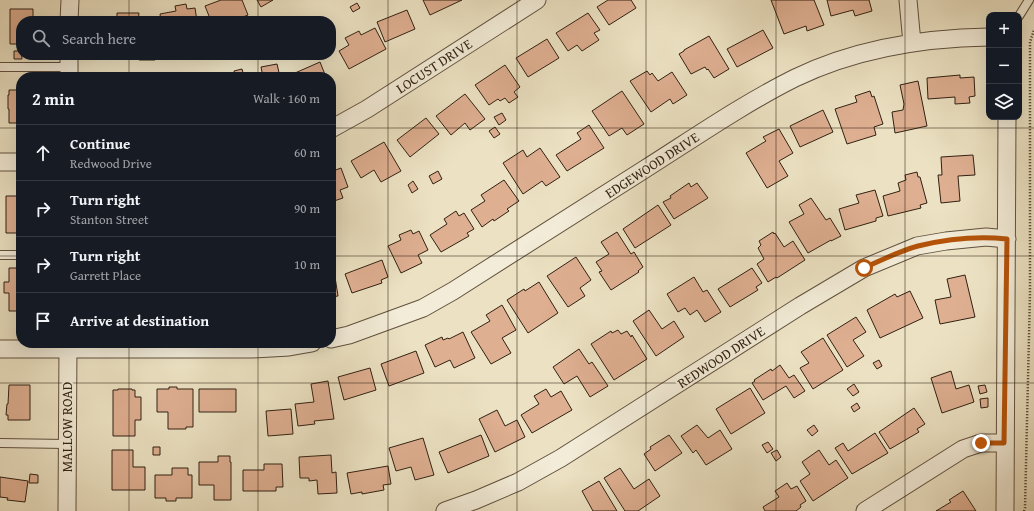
<!DOCTYPE html>
<html lang="en">
<head>
<meta charset="utf-8">
<style>
  :root { --surface:#171b24; --page:#20242c; --text:#f1f3f6; --muted:#9ea1a6; --line:#363941 }
  body { margin:0; font-family:"Gentium Book Plus",serif; background:var(--page); color:var(--text) }
  .controls { position:absolute; right:12px; top:12px; display:grid; overflow:hidden; border-radius:8px; box-shadow:0 4px 16px #0002 }
  .controls button { width:36px; height:36px; display:grid; place-items:center; padding:0; border:0; border-bottom:1px solid var(--line); background:var(--surface); color:var(--text); font:20px sans-serif }
  .stop { position:absolute; width:12px; height:12px; margin:-9px; border:3px solid #b45309; border-radius:50%; background:#fff }
  .stop.end { background:#b45309; border-color:#fff; box-shadow:0 1px 4px #0008 }
  .list { margin:0; padding:0; list-style:none }
  h2 { display:flex; justify-content:space-between; align-items:center; height:52px; margin:0; padding:0 16px; font-size:17px }
  h2 small { font-size:13px; font-weight:400; color:var(--muted) }
  .list li { display:grid; grid-template-columns:26px 1fr auto; gap:12px; align-items:center; box-sizing:border-box; height:56px; padding:0 16px; border-top:1px solid var(--line) }
  .list b { display:block; font-size:15px; white-space:nowrap }
  .list p { margin:0; font-size:13px; white-space:nowrap; color:var(--muted) }
  .list em { font-size:13px; font-style:normal; color:var(--muted) }
  .icon { flex:none; width:22px; height:22px; fill:none; stroke:currentColor; stroke-width:2; stroke-linecap:round; stroke-linejoin:round }
  .map { position:relative; flex:none; width:1034px; height:511px; overflow:hidden }
  .search { position:absolute; background:var(--surface); box-shadow:0 4px 16px #0002; left:16px; top:16px; width:320px; height:44px; display:flex; align-items:center; gap:10px; box-sizing:border-box; padding:0 14px; border-radius:16px; color:var(--muted); font-size:15px }
  .panel { position:absolute; background:var(--surface); box-shadow:0 4px 16px #0002; left:16px; top:72px; width:320px; height:276px; border-radius:16px }
  .map>svg:first-child { display:block }
</style>
</head>
<body>
<div class="map">
<svg width="1034" height="511" viewBox="0 0 1034 511">
  <rect width="100%" height="100%" fill="#ece2c3"/>
  <filter id="stains"><feTurbulence type="fractalNoise" baseFrequency=".005" numOctaves="4"/><feColorMatrix values="0 0 0 0 .2 0 0 0 0 .09 0 0 0 0 .02 0 0 0 .5 -.17"/></filter>
  <radialGradient id="worn" r=".72"><stop offset=".6" stop-color="#630" stop-opacity="0"/><stop offset="1" stop-color="#630" stop-opacity=".3"/></radialGradient>
  <path fill="#deaf91" stroke="#312112" d="M221 0H242L248 15 233 21H211L205 6Z
    M257 0H273L261 7Z
    M423 0H462L430 15Z
    M608 0H631L636 8 609 25 597 7Z
    M771 0H814L824 25 807 31 806 26 784 34Z
    M827 0H869L872 11 855 16 853 10 831 16Z
    M357 3 360 8 353 12 350 7Z
    M186 4 187 9 195 8 197 21H161L160 14 176 11 175 6Z
    M10 9H33V21H21V44H10Z
    M407 10 415 29 385 42 377 22Z
    M117 13H139L138 21H117Z
    M588 13 600 30 594 33 599 40 582 51 577 45 568 51 556 33Z
    M375 28 386 49 349 69 339 51 349 45 345 38 359 31 361 35Z
    M763 30 773 48 737 67 727 49Z
    M709 36 729 69 714 78 708 69 707 70 705 67 691 74 679 54 684 51V50Z
    M547 39 559 58 528 77 516 58Z
    M14 51H21L22 59H14Z
    M139 55H155V60H139Z
    M320 62 326 77H296L295 73Z
    M277 64 280 77H263L261 67Z
    M505 65 520 87 514 92 518 97 509 103 505 98 500 101 498 99 489 105 475 85Z
    M242 69 244 77H235L234 71Z
    M647 71 650 75 652 73 658 81 672 72 687 95 673 104 670 99 651 112 630 81Z
    M960 75V78L974 77 975 96 969 97 970 103 955 104V97L928 99 927 78Z
    M918 81 927 126 895 133 892 112 903 110 904 104 900 85Z
    M9 90H21V123H9V109H8V95H9Z
    M622 91 644 124 627 135 622 128 609 136 592 111Z
    M870 91 872 97 874 96 883 124 874 127 876 135 847 144 835 109 857 102 855 96Z
    M465 94 485 119 470 130 465 123 451 135 436 116Z
    M823 110 833 132 800 147 790 126Z
    M502 113 506 120 499 125 494 117Z
    M426 118 439 134 410 157 397 140Z
    M589 125 604 148 567 171 556 155 581 139 577 133Z
    M495 127 500 134 494 138 489 131Z
    M779 129 793 153 779 161 788 176 767 188 746 153 766 141 763 137Z
    M384 142 401 171 381 182 374 170 361 178 351 161Z
    M540 148 560 177 546 186 542 181 523 194 503 163 523 150 527 157Z
    M973 155 975 175 958 176 960 201 941 203 938 175H942L941 157Z
    M341 168 348 187 340 190 343 198 331 202V170L333 171Z
    M438 171 442 179 433 184 429 176Z
    M917 172 918 177H920L927 203 920 205 921 208 888 216 883 196 900 191 898 183 906 180 905 175Z
    M504 180 519 201 507 209 509 211 494 221 493 219 482 227 471 210 485 201 481 195Z
    M413 181 418 189 412 193 408 185Z
    M689 183 691 187 697 183 708 198 674 219 663 202 671 198 670 196Z
    M875 190 883 216 876 218V221L845 230 839 209 859 203 856 195Z
    M6 196H21V233H6Z
    M811 198 826 220 830 218 841 236 831 241V240L808 253 789 222 804 214 799 205Z
    M658 205 671 225 635 248 623 229Z
    M456 211 459 216 464 213 474 229 467 233 469 236 441 252 430 235 447 224 444 219Z
    M411 230 413 234 419 231 428 250 418 255 422 263 401 273 388 246 401 240 399 235Z
    M617 232 631 254 634 252 643 267 638 271 639 272 611 290 599 272 602 271 596 262 609 254 601 242Z
    M773 232 774 234 775 233 784 247 793 241 805 260 777 278 776 277 768 282 757 264 764 259 758 248 761 245 759 241Z
    M576 257 591 280 580 288 585 296 568 307 547 276Z
    M382 260 388 277 381 280 382 283 352 293 345 274Z
    M9 268H18V278H21V311H9V293H4V282H9Z
    M752 268 762 283 756 287 758 290 730 307 718 289Z
    M965 275 975 317 940 324 935 300 951 297 947 279Z
    M335 277 338 296 331 297V278Z
    M694 277 703 292 707 290 721 312 705 322 697 310 690 315 685 308 678 312 667 294Z
    M539 282 558 313 528 333 507 300 524 289 525 291Z
    M910 291 923 318 880 338 867 310 895 294 897 297Z
    M502 305 516 330 502 338 511 353 491 364 471 332 490 321 486 315Z
    M649 310 662 329 674 321 684 337 656 356 633 321Z
    M856 317 866 332 853 340 864 356 847 367 827 335Z
    M618 330 621 334 627 331 631 337 632 335 647 359 614 380 591 344 611 331 612 333Z
    M463 332 475 358 454 368 450 360 435 367 425 345 442 337 443 340 448 338 449 339Z
    M823 338 843 370 813 389 800 368 809 363 801 352Z
    M579 349 589 364 592 362 608 386 590 397 577 376 564 384 553 367Z
    M416 351 424 373 389 386 381 364Z
    M879 360 882 366 877 369 873 363Z
    M780 365 789 378 794 375 805 391 794 398 786 386 763 400 752 383 755 381 754 380 771 369 772 371Z
    M370 368 376 390 344 400 338 377Z
    M951 371 956 389 969 385 974 402 942 413 931 378Z
    M328 381 334 419 314 421 315 424 298 426 295 404 314 402 311 384Z
    M854 384 859 392 853 396 847 389Z
    M9 385H30V420H8V415H6L7 404H8Z
    M985 385 987 392 980 394 978 386Z
    M169 387H177V389H193V427H186V429H168V412H157V389H169Z
    M750 388 765 413 731 434 716 409Z
    M118 389H132V390H135V397H141V420H135V436H113V390H118Z
    M199 389H236V412H199Z
    M546 389 551 397 561 391 572 410 532 433 521 415 539 404 534 396Z
    M988 398V407L981 408 980 399Z
    M857 403 860 408 854 412 851 407Z
    M914 408 925 424 917 429 919 432 890 449 879 432Z
    M291 409 293 434 268 436 266 411Z
    M497 410 505 426 517 420 525 437 495 452 479 419Z
    M697 425 708 438 720 430 732 449 706 465 696 450 693 453 681 436Z
    M814 425 818 431 812 436 807 430Z
    M875 433 888 453 852 474 835 448 843 443 848 451Z
    M481 435 489 456 448 473 439 452Z
    M669 435 682 453 655 471 644 454 651 449 650 447Z
    M423 438 434 475 415 480 411 467 396 471 389 448Z
    M768 442 773 449 767 453 762 445Z
    M153 447H160V455H153Z
    M112 450H133V467H145V490H112Z
    M777 450 781 457 776 461 771 453Z
    M819 450 829 465 836 460 848 478 813 501 800 481 810 474 802 462Z
    M331 455 332 473 336 472 337 493 318 494 317 480 309 481V478H300L299 457Z
    M218 456H230V462H231V500H214V485H199V462H218Z
    M264 464H282L283 487H276V491H243V470H264Z
    M388 466 391 484 383 485 384 490 362 494V492L351 494 347 473Z
    M172 468H188V475H192V498H176V501H166V498H155V475H172Z
    M620 468 634 489 649 479 660 496 638 511H625L604 478Z
    M30 474 38 475V483H29Z
    M0 477 28 481 25 502 7 500 8 498 0 497Z
    M599 481 617 511H593L582 491Z
    M787 483 791 489 797 486 806 501 800 505 801 507 796 511H765L763 507 779 497 775 491Z
    M963 491 976 511H936L951 502 949 500Z"/>
  <g fill="none" stroke-linecap="round" stroke-linejoin="round">
    <g stroke="#60513e" stroke-width="10">
      <path id="service" d="M1019 16 1029 0
        M0 67H69
        M0 255H21
        M0 443 67 444"/>
    </g>
    <g stroke="#60513e" stroke-width="19">
      <path id="minor" d="M908 0 912 43
        M69 21 70 0
        M69 77V55
        M331 129 367 109 537 0
        M0 162H21
        M331 339 349 335 423 308 453 291C517 251 581 210 645 169 694 138 743 104 795 78 855 49 923 38 989 37
        M0 349H252L289 347 312 343
        M67 511 68 343
        M445 511 476 500 518 482 561 458 800 306 864 268 917 246 946 241 986 237 1007 239
        M865 511 963 449 981 443H1004
        M1005 511 1007 117"/>
    </g>
    <path stroke="#312112" stroke-width="2.5" stroke-dasharray="1 2" stroke-linecap="butt" d="M1024 511 1025 508 1030 293V42L1034 30"/>
    <use href="#service" stroke="#f3ecd8" stroke-width="8"/>
    <use href="#minor" stroke="#f3ecd8" stroke-width="17"/>
  </g>
  <g fill="none" stroke-linecap="round" stroke-linejoin="round">
    <path stroke="#b45309" stroke-width="5" d="M864 268C881 260 900 251 918 246 947 239 978 236 1007 239L1004 443H981"/>
  </g>
  <path fill="none" stroke="#312112" stroke-width="1" stroke-opacity="0.55" d="M129 0V21M258 0V21M388 0V511M517 0V511M646 0V511M776 0V511M905 0V511M129 55V77M258 55V77M0 128H21M331 128H1034M0 256H21M331 256H1034M129 343V511M258 343V511M0 383H1034"/>
  <g text-anchor="middle" dominant-baseline="central" stroke-width="4" stroke-linejoin="round" paint-order="stroke">
    <g font-size="14" fill="#312112" stroke="#f3ecd8">
      <text transform="translate(434 66) rotate(-33)">LOCUST DRIVE</text>
      <text transform="translate(652 165) rotate(-33)">EDGEWOOD DRIVE</text>
      <text transform="translate(721 357) rotate(-33)">REDWOOD DRIVE</text>
      <text transform="translate(67 427) rotate(-90)">MALLOW ROAD</text>
    </g>
  </g>
  <rect width="100%" height="100%" filter="url(#stains)"/>
  <rect width="100%" height="100%" fill="url(#worn)"/>
</svg>
<div class="controls">
<button>+</button>
<button>−</button>
<button><svg class="icon" aria-label="layers" viewBox="0 0 24 24"><path d="M12 4l9 5-9 5-9-5zM3 14l9 5 9-5"/></svg></button>
</div>
<div class="stop" style="left:864px;top:268px"></div>
<div class="stop end" style="left:981px;top:443px"></div>
<div class="search"><svg class="icon" aria-label="search" viewBox="0 0 24 24"><circle cx="10" cy="10" r="6"/><path d="M15 15l6 6"/></svg>Search here</div>
<section class="panel">
<h2>2 min<small>Walk · 160 m</small></h2>
<ul class="list">
<li><svg class="icon" aria-label="ahead" viewBox="0 0 24 24"><path d="M12 20V5M6 11l6-6 6 6"/></svg><div><b>Continue</b><p>Redwood Drive</p></div><em>60 m</em></li>
<li><svg class="icon" aria-label="right" viewBox="0 0 24 24"><path d="M7 20v-9h11M14 6l5 5-5 5"/></svg><div><b>Turn right</b><p>Stanton Street</p></div><em>90 m</em></li>
<li><svg class="icon" aria-label="right" viewBox="0 0 24 24"><path d="M7 20v-9h11M14 6l5 5-5 5"/></svg><div><b>Turn right</b><p>Garrett Place</p></div><em>10 m</em></li>
<li><svg class="icon" aria-label="arrive" viewBox="0 0 24 24"><path d="M6 21V4h12l-3 4 3 4H6"/></svg><div><b>Arrive at destination</b></div></li>
</ul>
</section>
</div>
</body>
</html>
